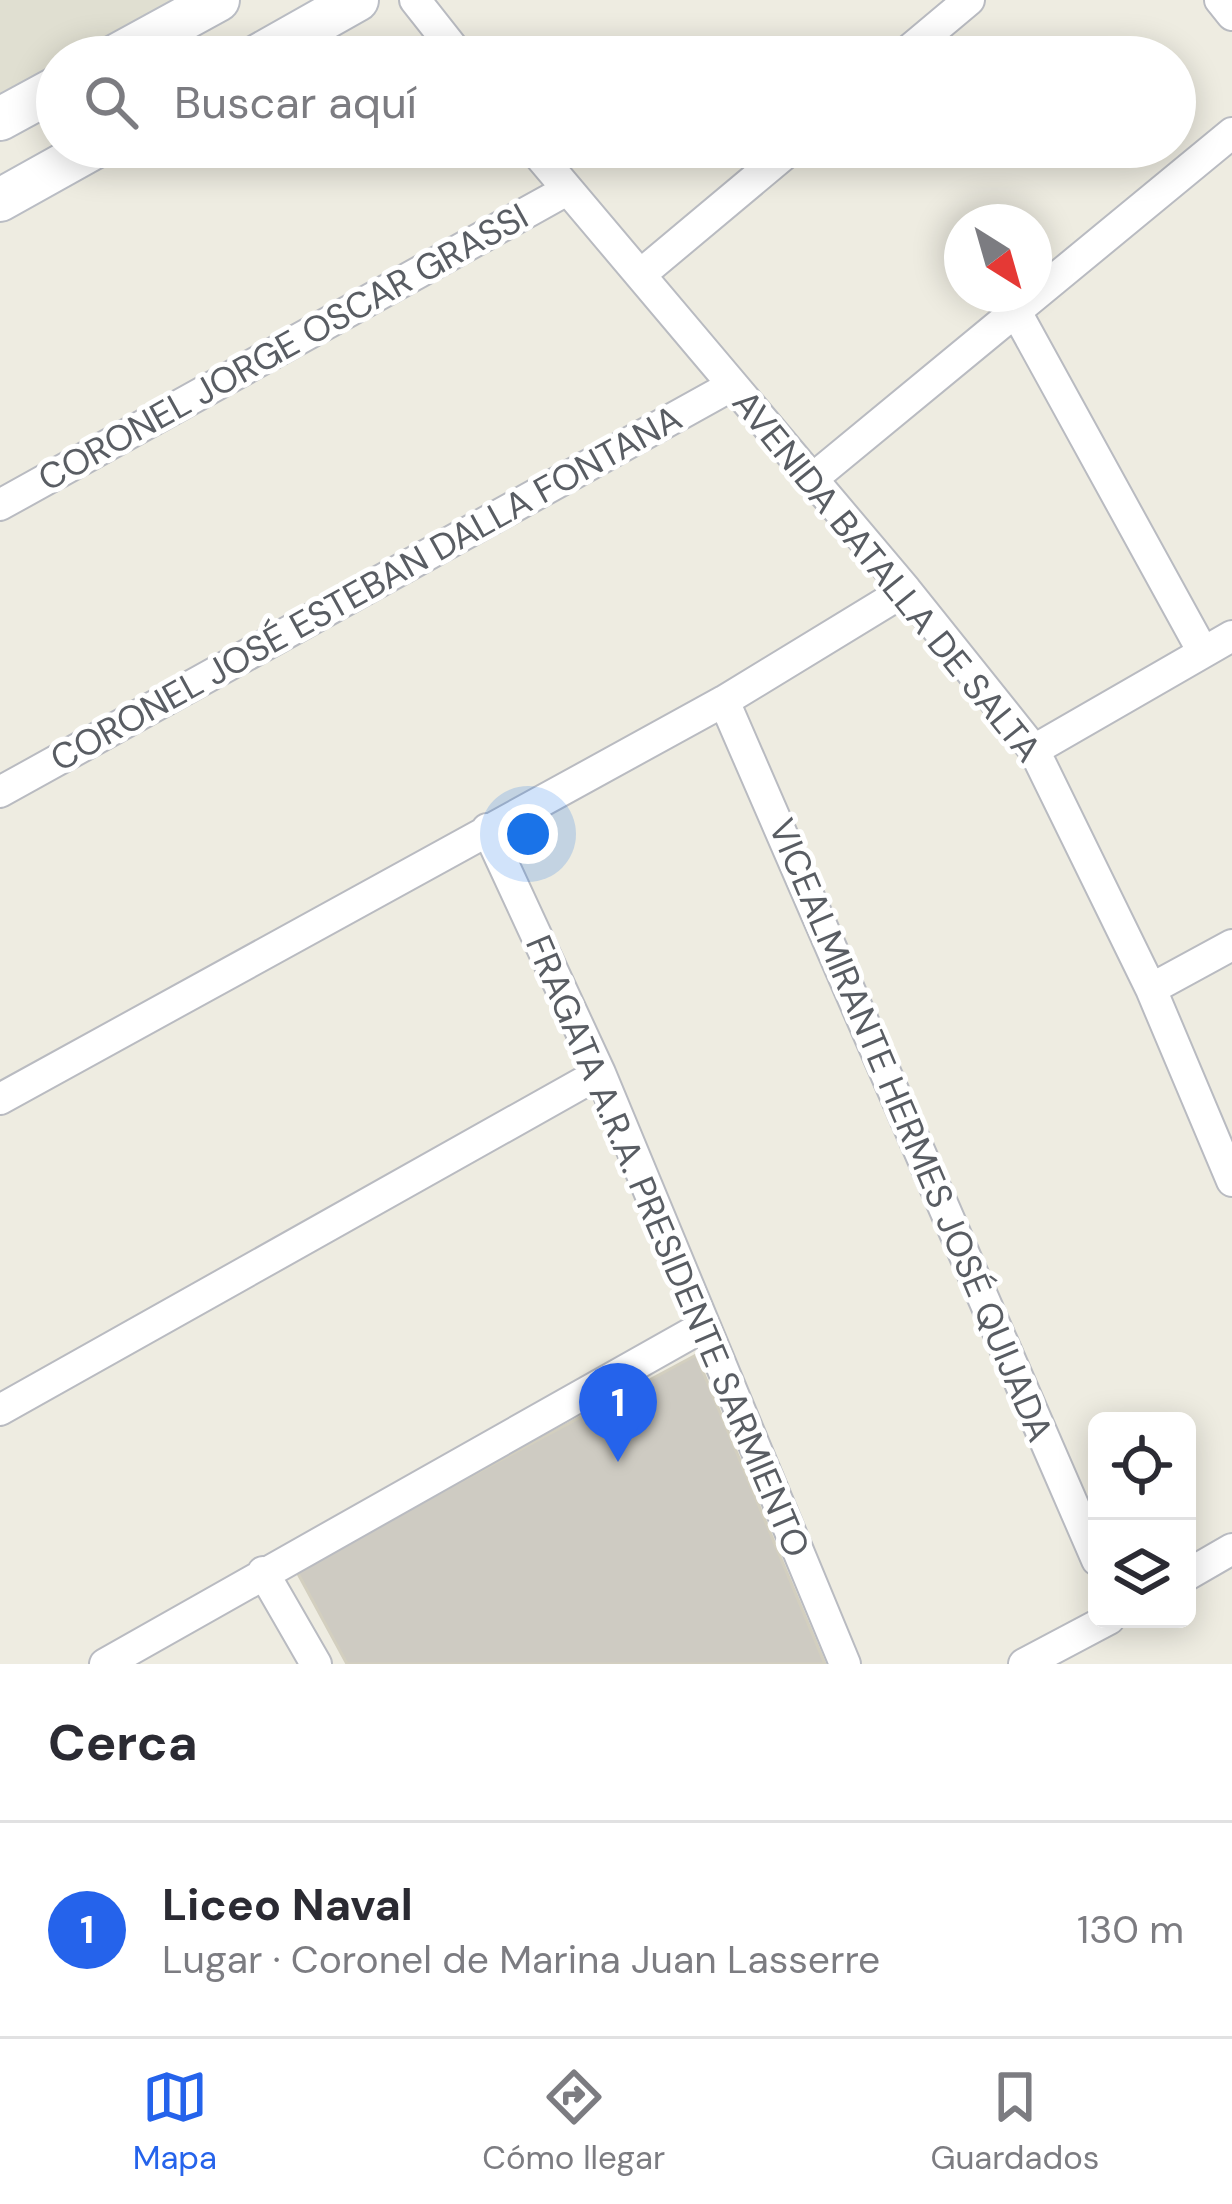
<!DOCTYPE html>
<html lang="es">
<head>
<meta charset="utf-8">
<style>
  :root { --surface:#fff; --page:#f7f7f7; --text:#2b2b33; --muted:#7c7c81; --line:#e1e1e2; --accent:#2563eb }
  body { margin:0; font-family:"DM Sans",sans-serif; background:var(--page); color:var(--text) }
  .controls { position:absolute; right:36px; bottom:36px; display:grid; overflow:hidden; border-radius:18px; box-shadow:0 6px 30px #0003 }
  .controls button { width:108px; height:108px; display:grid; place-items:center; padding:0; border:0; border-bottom:3px solid var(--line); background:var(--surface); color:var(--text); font:60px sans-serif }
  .compass { position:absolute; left:944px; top:204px; width:108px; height:108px; border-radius:50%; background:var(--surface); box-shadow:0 6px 30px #0003; rotate:143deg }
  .you { position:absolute; left:528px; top:834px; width:42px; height:42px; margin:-30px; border:9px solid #fff; border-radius:50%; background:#1a73e8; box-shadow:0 0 0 18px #1a73e833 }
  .badge { display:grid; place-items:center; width:78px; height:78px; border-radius:50%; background:var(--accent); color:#fff; font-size:39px; font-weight:700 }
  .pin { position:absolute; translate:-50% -99px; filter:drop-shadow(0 3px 6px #0008) }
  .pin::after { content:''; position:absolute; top:63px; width:42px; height:36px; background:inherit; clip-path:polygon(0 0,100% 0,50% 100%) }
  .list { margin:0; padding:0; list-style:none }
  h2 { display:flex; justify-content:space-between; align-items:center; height:156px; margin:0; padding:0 48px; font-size:51px }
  h2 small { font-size:39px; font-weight:400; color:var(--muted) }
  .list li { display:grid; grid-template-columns:78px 1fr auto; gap:36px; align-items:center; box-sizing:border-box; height:216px; padding:0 48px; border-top:3px solid var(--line) }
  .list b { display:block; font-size:45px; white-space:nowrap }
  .list p { margin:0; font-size:39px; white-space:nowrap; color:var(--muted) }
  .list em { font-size:39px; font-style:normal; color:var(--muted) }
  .icon { flex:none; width:66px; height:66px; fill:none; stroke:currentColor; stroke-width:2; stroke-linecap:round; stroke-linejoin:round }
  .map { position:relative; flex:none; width:1232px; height:1664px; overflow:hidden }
  .search { position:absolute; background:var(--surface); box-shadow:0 6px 30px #0003; left:36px; right:36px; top:36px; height:132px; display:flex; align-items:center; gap:30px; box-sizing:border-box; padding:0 42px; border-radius:66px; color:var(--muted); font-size:45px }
  .sheet { height:372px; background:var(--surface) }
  nav { display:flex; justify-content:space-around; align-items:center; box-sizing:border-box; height:168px; border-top:3px solid var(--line); background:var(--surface); font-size:33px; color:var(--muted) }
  nav a { display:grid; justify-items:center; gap:6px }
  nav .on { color:var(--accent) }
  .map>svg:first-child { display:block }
</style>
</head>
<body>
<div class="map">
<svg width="1232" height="1664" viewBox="0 0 1232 1664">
  <rect width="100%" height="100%" fill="#eeece1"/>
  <path fill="#e0dfd1" d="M0 0H179L81 57H57V71L0 103Z"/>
  <path fill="#cecbc2" stroke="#d3cfbf" stroke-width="3" d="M696 1355 825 1664H347L296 1570Z"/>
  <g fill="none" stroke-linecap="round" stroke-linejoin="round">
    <g stroke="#b9bbc1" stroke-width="34">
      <path id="street" d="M415 0 460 57
        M1220 0 1232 15
        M901 57 969 0
        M532 147 906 590 1034 750 1151 989 1232 1181
        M640 275 793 147
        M1015 310 1203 652
        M811 480 1232 133
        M0 505 567 190
        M724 701 1097 1560
        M1034 750 1232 636
        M0 792 733 385
        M487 829 600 1073 845 1664
        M1151 989 1232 945
        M0 1099 724 701 906 590
        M0 1410 600 1073
        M263 1572 316 1664
        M1187 1575 1232 1549
        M105 1664 704 1326
        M1024 1664 1109 1619"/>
    </g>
    <g stroke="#babdc4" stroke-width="46">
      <path id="secondary" d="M114 57 218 0
        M256 57 357 0
        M0 119 57 88
        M0 200 95 147"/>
    </g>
    <use href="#street" stroke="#fff" stroke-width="30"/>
    <use href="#secondary" stroke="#fff" stroke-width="42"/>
  </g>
  <g text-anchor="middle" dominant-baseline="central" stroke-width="10" stroke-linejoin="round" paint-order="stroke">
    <g font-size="36" fill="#595d63" stroke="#fff">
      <text transform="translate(283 347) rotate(-29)">CORONEL JORGE OSCAR GRASSI</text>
      <text transform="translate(887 576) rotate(51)">AVENIDA BATALLA DE SALTA</text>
      <text transform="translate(366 588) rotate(-29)">CORONEL JOSÉ ESTEBAN DALLA FONTANA</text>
      <text transform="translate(911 1130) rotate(67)">VICEALMIRANTE HERMES JOSÉ QUIJADA</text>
      <text transform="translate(668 1246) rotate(67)">FRAGATA A.R.A. PRESIDENTE SARMIENTO</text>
    </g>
  </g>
</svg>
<div class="controls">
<button><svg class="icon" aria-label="locate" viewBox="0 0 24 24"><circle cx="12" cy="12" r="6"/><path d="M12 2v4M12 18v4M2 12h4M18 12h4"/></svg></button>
<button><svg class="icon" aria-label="layers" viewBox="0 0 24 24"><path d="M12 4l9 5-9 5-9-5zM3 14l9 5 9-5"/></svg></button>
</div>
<svg class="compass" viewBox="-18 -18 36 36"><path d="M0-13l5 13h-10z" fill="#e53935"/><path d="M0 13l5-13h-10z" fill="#7c7c81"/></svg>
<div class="you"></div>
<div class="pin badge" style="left:618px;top:1462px">1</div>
<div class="search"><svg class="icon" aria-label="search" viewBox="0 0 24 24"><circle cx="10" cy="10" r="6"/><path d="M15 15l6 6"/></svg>Buscar aquí</div>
</div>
<section class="sheet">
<h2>Cerca<small></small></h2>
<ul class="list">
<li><span class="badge">1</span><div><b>Liceo Naval</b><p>Lugar · Coronel de Marina Juan Lasserre</p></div><em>130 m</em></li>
</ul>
</section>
<nav>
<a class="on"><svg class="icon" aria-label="map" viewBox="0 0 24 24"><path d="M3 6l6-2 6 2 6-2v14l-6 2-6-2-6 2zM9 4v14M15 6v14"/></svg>Mapa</a>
<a><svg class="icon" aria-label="directions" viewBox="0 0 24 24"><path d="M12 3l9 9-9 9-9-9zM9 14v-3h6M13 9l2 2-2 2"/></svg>Cómo llegar</a>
<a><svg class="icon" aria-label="saved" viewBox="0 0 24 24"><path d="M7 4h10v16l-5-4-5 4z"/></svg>Guardados</a>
</nav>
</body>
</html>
